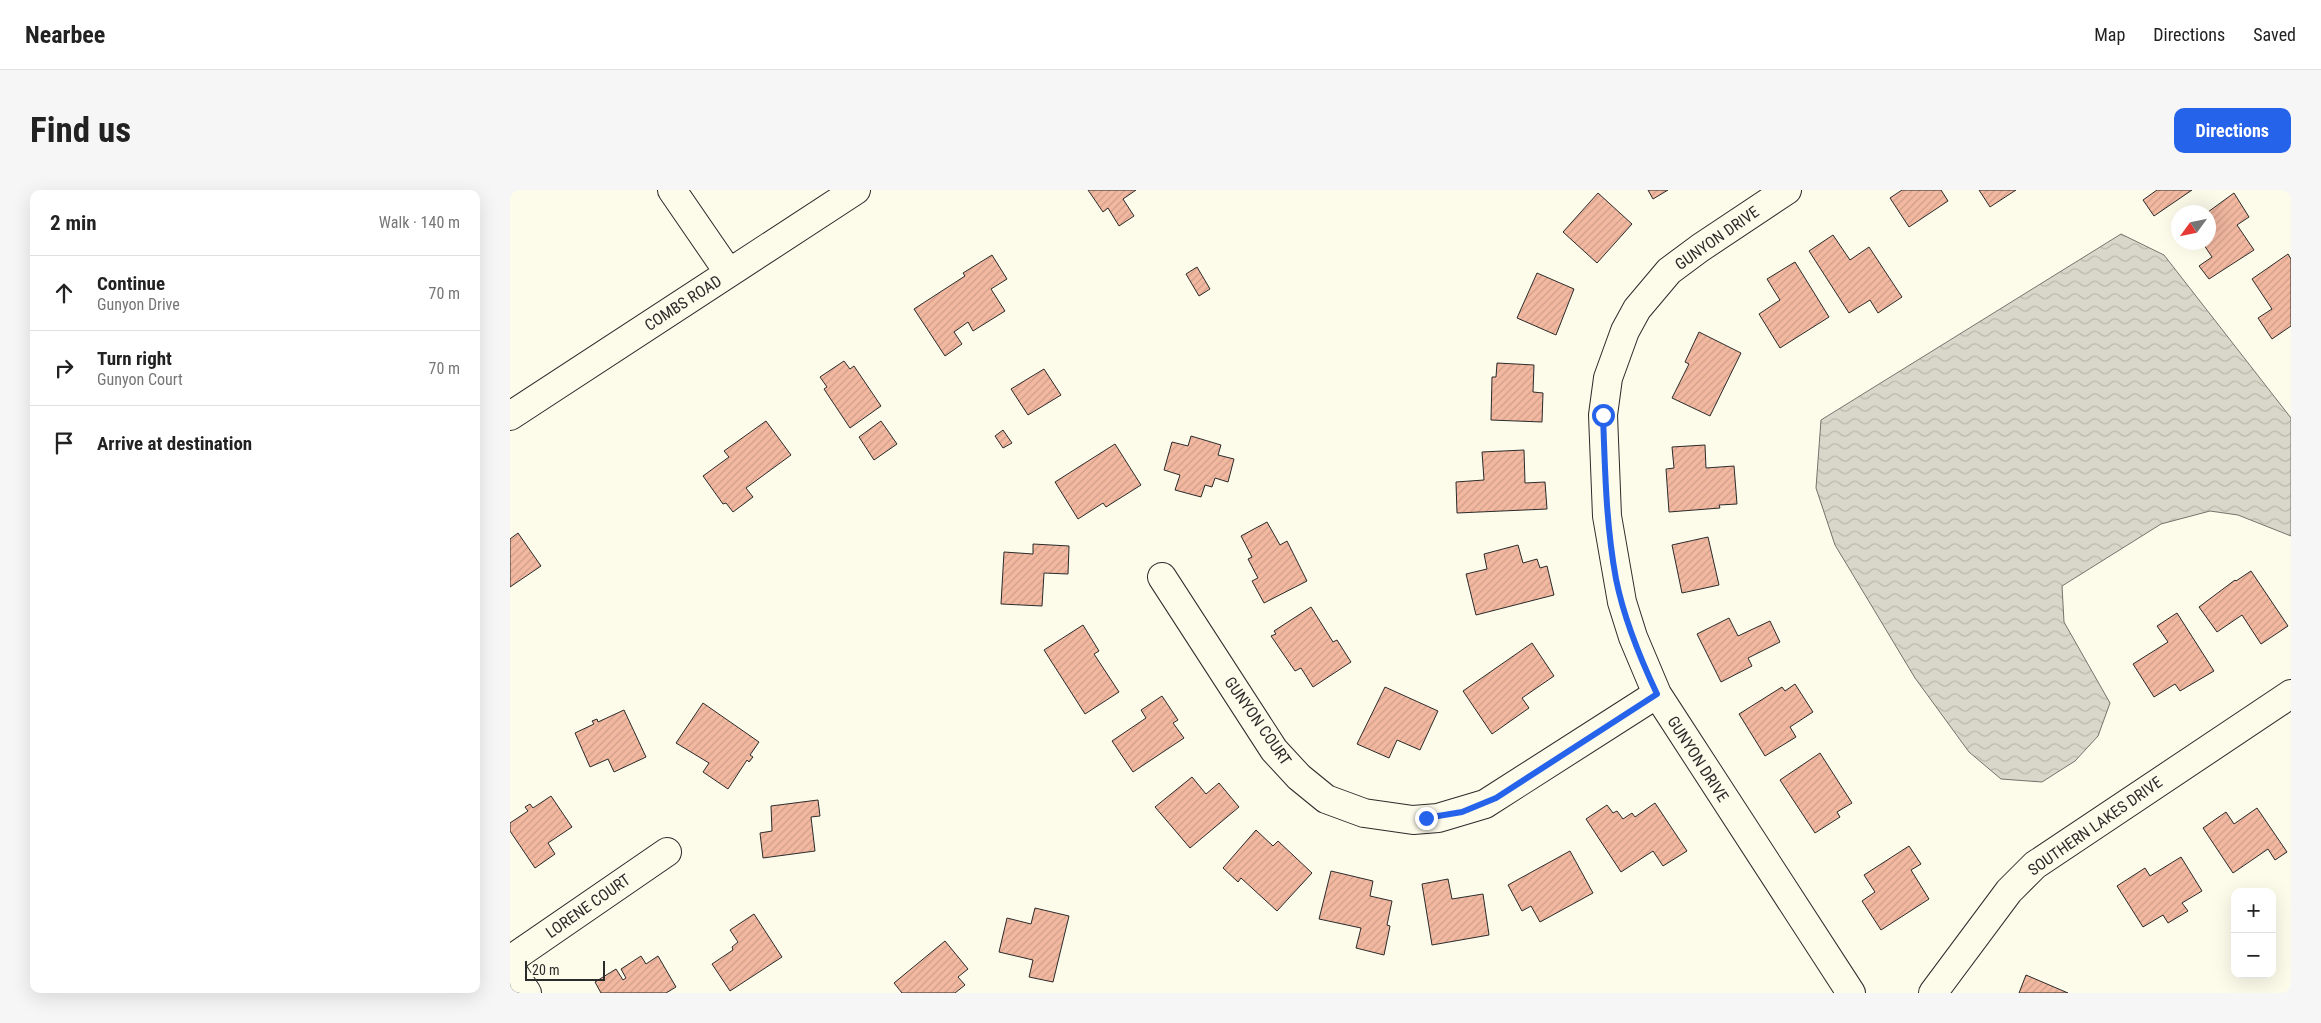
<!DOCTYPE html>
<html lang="en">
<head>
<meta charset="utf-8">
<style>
  :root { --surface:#fff; --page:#f6f6f6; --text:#222; --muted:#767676; --line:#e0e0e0; --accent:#2563eb }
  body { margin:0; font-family:"Roboto Condensed",sans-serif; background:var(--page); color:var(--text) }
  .controls { position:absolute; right:15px; bottom:15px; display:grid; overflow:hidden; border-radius:10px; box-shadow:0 5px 20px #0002 }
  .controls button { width:45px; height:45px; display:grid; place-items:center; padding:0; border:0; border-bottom:1px solid var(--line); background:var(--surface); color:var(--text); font:25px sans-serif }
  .compass { position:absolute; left:1661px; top:15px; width:45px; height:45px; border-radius:50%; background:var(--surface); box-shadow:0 5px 20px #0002; rotate:237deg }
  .scale { position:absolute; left:15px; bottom:12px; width:80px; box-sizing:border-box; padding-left:5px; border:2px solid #2b2b2b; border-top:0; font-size:14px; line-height:18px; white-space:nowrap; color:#2b2b2b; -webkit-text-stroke:4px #fdfbea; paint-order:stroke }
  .stop { position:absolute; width:15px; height:15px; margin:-11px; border:4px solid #2563eb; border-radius:50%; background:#fff }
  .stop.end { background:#2563eb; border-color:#fff; box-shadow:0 1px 5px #0008 }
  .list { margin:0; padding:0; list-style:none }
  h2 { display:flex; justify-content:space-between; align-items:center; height:65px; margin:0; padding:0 20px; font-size:21px }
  h2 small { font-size:16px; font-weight:400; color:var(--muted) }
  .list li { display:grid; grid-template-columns:32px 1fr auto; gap:15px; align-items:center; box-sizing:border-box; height:75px; padding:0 20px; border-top:1px solid var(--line) }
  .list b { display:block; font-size:19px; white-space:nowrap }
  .list p { margin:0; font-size:16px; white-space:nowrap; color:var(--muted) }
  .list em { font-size:16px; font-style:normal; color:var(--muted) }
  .icon { flex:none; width:28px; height:28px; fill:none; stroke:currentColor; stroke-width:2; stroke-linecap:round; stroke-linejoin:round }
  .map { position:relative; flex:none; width:1781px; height:803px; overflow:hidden; border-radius:10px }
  header { display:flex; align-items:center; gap:30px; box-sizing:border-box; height:70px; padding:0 25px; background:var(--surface); border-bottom:1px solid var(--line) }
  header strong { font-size:24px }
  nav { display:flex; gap:28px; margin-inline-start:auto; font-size:18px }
  .intro { display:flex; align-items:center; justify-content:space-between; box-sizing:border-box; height:120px; padding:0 30px }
  h1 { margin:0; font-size:35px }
  .button { padding:12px 22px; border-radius:10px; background:var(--accent); color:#fff; font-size:18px; font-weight:700 }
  main { display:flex; gap:30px; padding:0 30px }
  aside { flex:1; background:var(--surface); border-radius:10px; box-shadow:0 5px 20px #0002 }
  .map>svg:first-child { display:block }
</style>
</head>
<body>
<header>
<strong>Nearbee</strong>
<nav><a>Map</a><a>Directions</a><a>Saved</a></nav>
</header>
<div class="intro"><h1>Find us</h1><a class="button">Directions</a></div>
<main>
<aside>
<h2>2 min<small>Walk · 140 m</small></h2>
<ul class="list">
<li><svg class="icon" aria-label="ahead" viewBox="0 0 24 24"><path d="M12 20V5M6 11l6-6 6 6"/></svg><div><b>Continue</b><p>Gunyon Drive</p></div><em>70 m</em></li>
<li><svg class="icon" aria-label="right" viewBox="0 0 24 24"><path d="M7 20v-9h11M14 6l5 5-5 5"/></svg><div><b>Turn right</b><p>Gunyon Court</p></div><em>70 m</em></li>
<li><svg class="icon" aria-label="arrive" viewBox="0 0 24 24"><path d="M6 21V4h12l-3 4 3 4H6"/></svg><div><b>Arrive at destination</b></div></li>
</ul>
</aside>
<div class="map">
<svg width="1781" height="803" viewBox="0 0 1781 803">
  <defs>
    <pattern id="water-waves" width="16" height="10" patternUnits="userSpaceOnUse" patternTransform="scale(1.25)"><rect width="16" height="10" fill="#d8d7c9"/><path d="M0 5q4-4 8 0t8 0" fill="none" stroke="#bab9ad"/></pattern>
    <pattern id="building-hatch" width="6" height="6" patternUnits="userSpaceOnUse" patternTransform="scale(1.25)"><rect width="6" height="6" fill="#f2b8a0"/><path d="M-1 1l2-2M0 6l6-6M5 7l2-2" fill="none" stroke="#d09e8a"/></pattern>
  </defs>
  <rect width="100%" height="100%" fill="#fdfbea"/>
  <path fill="url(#water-waves)" stroke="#74746e" d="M1611 44 1654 65 1781 228V346L1728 325 1700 321 1651 334 1552 396 1554 432 1600 513 1588 546 1565 571 1532 592 1491 589 1459 562 1405 488 1325 355 1306 298 1311 230Z"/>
  <path fill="url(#building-hatch)" stroke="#2b2b2b" d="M578 0H626L613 9 624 26 609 36 598 18 593 22Z
    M1138 0H1158L1143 9Z
    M1392 0H1431L1438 11 1399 37 1380 8Z
    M1469 0H1506L1480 17Z
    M1647 0H1682L1644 26 1633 10Z
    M1088 3 1122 34 1087 73 1053 42Z
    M1724 3 1739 27 1727 35 1744 60 1699 89 1689 76 1702 67 1692 52H1698V22Z
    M1323 45 1340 70 1359 57 1392 107 1368 123 1360 110 1339 123 1299 61Z
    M1778 64 1781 69V136L1762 149 1748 128 1762 119 1742 89Z
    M482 65 497 89 481 99 495 121 463 141 458 132 444 142 452 154 435 166 404 119 455 86 453 83Z
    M1285 72 1319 127 1270 158 1249 124 1270 110 1257 89Z
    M687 77 700 99 689 106 676 84Z
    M1027 83 1064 99 1046 145 1007 128Z
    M1189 142 1231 163 1200 226 1162 208 1179 174 1175 172Z
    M334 171 340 179 344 176 371 216 340 238 314 199 317 197 310 187Z
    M987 173 1024 175 1023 202 1033 203 1032 232 981 230 982 187H986Z
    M534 179 551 205 518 225 501 199Z
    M256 231 281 265 236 298 243 307 223 322 216 313 213 314 193 286 219 267 214 261Z
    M371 231 387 254 364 270 349 247Z
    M493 240 502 253 493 258 485 246Z
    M681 246 711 255 708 265 724 269 718 292 705 288 702 297 695 295 691 307 665 300 670 285 654 280 662 252 678 256Z
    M605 254 631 295 596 317 593 313 568 329 545 292Z
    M1195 255 1196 278 1224 276 1227 314 1209 315 1210 318 1159 322 1156 279 1164 278 1162 257Z
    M1014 260 1015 293 1035 292 1037 319 947 323 946 292 974 290 972 262Z
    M757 332 770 355 777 351 797 391 754 413 742 391 748 388 738 369 742 367 731 346Z
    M8 343 31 376 0 397V349Z
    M1198 347 1209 395 1172 403 1162 355Z
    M523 354 559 356 558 384 534 383 532 416 491 414 494 362 523 364Z
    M1008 355 1013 373 1027 369 1030 378 1037 376 1044 405 966 425 956 384 977 379 974 364Z
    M1741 381 1778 436 1751 454 1732 425 1707 442 1689 417 1725 390 1726 391Z
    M801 417 823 452 827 450 841 472 803 497 791 478 785 481 761 446 766 444 764 441Z
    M1667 423 1704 481 1670 501 1665 494 1644 507 1623 474 1658 452 1647 436Z
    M1219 428 1228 446 1260 431 1270 452 1238 468 1242 476 1211 492 1187 444Z
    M573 435 589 461 584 464 609 502 575 524 534 460Z
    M1022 453 1044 486 1012 508 1019 518 982 544 953 501Z
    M1285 494 1303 522 1280 537 1286 547 1255 566 1229 524 1272 497 1275 501Z
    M875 497 928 521 910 560 887 550 879 568 847 554Z
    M652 506 668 530 663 533 674 548 623 582 602 551 636 528 631 520Z
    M193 513 249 552 240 565 243 567 239 572 237 570 218 599 193 582 199 573 166 553Z
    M114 520 136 567 104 582 98 569 80 577 65 543 84 534 82 531 87 529 88 532Z
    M1310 563 1342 613 1327 622 1330 627 1305 643 1270 590Z
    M682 587 696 604 709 593 729 617 680 658 645 617Z
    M41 606 62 637 38 653 45 664 25 678 0 641V633L18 621 15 617 20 614 23 618Z
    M308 610 310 626 301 627 305 661 253 668 250 643 262 641 261 616Z
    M1145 613 1177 661 1153 676 1143 661 1111 682 1076 629 1097 615 1103 623 1107 621 1113 629 1122 623 1125 627Z
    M1747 618 1777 662 1765 670 1758 659 1723 683 1693 638 1716 622 1724 634Z
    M746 640 763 656 768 651 802 683 767 721 731 688 728 692 713 678Z
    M1399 656 1411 674 1401 680 1419 709 1371 740 1352 711 1365 702 1354 685Z
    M1060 661 1083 703 1030 732 1021 716 1012 721 998 695Z
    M1671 667 1692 701 1672 713 1678 721 1658 733 1653 725 1633 737 1607 696 1635 678 1640 686Z
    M821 681 863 691 860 706 882 711 877 735 880 736 874 765 846 758 851 738 809 729Z
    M938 689 942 709 973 704 979 745 922 755 912 694Z
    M525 718 559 726 543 792 519 787 523 770 489 762 497 728 521 734Z
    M244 724 272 767 220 801 202 774 223 760 222 757 228 752 220 740Z
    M435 751 458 779 448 787 455 795 445 803H392L384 793Z
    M131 766 136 774 148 766 166 797 156 803H91L85 792 106 779 113 790 116 788 111 779Z
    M1516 785 1558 803H1509Z"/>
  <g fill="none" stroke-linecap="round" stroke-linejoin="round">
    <g stroke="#2b2b2b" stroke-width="30">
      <path id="minor" d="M162 0 219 83
        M1277 0 1190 58 1159 81 1127 119 1115 141 1098 188 1093 225 1097 326 1112 412 1123 447 1147 504 1341 803
        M0 226 346 0
        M652 387 764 560 789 587 816 609 854 623 903 630 928 628 975 614 1147 504
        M0 770 157 662
        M0 777 17 803
        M1423 803 1499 701 1525 675 1781 504"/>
    </g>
    <use href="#minor" stroke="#fdfbea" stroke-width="28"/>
  </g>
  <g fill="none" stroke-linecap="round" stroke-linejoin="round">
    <path stroke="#2563eb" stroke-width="6" d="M916 628 952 622 986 608 1147 504C1130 468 1114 429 1106 389 1096 335 1095 280 1093 225"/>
  </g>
  <g text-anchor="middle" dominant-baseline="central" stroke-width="4" stroke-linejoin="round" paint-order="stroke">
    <g font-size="16" fill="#2b2b2b" stroke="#fdfbea">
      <text transform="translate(1207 48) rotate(-35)">GUNYON DRIVE</text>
      <text transform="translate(173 113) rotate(-33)">COMBS ROAD</text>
      <text transform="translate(748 531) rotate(55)">GUNYON COURT</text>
      <text transform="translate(1188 569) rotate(57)">GUNYON DRIVE</text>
      <text transform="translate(1585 636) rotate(-35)">SOUTHERN LAKES DRIVE</text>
      <text transform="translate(78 716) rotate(-35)">LORENE COURT</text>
    </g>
  </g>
</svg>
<div class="controls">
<button>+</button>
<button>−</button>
</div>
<svg class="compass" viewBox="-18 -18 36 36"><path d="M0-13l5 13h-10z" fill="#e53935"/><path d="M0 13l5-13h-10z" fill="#767676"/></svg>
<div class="scale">20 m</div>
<div class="stop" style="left:1093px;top:225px"></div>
<div class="stop end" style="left:916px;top:628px"></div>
</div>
</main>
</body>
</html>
